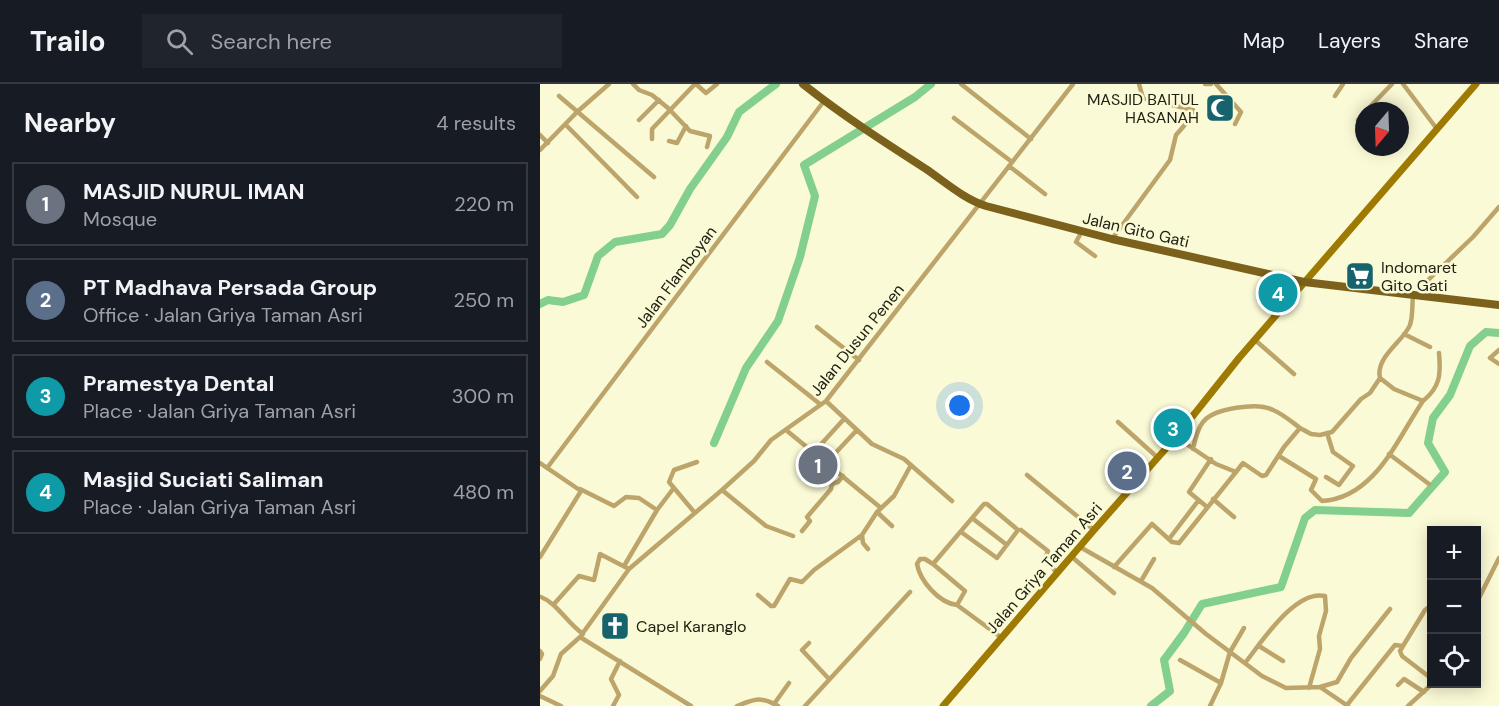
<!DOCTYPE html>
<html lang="en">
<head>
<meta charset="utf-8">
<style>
  :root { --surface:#171b24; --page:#20242c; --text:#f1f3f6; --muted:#9ea1a6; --line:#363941; --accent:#8eb2b8 }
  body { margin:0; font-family:"DM Sans",sans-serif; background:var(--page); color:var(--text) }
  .controls { position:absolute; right:18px; bottom:18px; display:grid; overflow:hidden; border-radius:0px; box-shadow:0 3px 15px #0003 }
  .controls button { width:54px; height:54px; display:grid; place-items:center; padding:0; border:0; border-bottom:2px solid var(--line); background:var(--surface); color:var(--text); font:30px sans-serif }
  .compass { position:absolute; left:815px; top:18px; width:54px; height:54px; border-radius:50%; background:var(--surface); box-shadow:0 3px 15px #0003; rotate:199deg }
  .you { position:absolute; left:420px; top:322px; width:21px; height:21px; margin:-15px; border:4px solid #fff; border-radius:50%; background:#1a73e8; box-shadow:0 0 0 9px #1a73e833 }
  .badge { display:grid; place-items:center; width:39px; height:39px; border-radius:50%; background:var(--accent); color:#fff; font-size:20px; font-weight:700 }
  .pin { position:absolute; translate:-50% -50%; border:3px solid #fff; box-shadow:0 2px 6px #0006 }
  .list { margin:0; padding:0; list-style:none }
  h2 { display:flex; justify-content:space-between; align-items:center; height:78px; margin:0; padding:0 24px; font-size:26px }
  h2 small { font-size:20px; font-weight:400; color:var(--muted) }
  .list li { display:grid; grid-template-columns:39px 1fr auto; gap:18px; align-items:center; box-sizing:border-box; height:84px; margin:0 12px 12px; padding:0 12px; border:2px solid var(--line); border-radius:0px }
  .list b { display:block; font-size:22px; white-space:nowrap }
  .list p { margin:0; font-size:20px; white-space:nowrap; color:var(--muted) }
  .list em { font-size:20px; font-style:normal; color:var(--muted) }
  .icon { flex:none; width:33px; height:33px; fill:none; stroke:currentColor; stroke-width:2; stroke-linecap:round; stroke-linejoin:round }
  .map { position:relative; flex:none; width:959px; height:622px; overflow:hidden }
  header { display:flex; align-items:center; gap:36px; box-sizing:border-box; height:84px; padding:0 30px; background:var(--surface); border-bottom:2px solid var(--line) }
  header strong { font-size:28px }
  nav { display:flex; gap:33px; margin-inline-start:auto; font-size:21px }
  .search { width:420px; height:54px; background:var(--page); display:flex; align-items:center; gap:15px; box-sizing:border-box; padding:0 21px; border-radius:0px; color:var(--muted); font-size:22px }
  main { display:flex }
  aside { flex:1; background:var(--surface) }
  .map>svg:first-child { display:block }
</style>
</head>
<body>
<header>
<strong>Trailo</strong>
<div class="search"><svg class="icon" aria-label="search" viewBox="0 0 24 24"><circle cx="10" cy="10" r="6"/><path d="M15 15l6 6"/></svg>Search here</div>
<nav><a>Map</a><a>Layers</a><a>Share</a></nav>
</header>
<main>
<aside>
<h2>Nearby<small>4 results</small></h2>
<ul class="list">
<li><span class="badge" style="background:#6b7280">1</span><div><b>MASJID NURUL IMAN</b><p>Mosque</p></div><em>220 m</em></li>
<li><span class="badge" style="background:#5c6f8a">2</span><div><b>PT Madhava Persada Group</b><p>Office · Jalan Griya Taman Asri</p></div><em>250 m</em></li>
<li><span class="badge" style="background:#0f9aa8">3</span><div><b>Pramestya Dental</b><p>Place · Jalan Griya Taman Asri</p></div><em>300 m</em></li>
<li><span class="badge" style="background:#0f9aa8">4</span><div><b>Masjid Suciati Saliman</b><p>Place · Jalan Griya Taman Asri</p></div><em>480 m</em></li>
</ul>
</aside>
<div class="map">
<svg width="959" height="622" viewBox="0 0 959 622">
  <rect width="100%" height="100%" fill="#fafad6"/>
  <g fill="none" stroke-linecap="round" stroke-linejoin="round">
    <path stroke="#83cf8d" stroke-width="8" d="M0 220 8 216 23 218 44 211 58 172 75 158 122 150 130 141 150 105 187 53 199 28 236 0
      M174 359 206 284 238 237 260 173 275 112 264 81 375 13 391 0
      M611 622 630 607 624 576 644 549 662 520 741 503 765 434 775 426 869 429 905 388 888 359 893 334 910 311 930 262 946 248 959 249"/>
    <path stroke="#bca46a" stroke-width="4.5" d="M93 0 99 6 112 11 128 24 150 47 170 52 167 63
      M156 0 166 9 177 0
      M421 0 491 55
      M665 0H671
      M676 0 701 28 695 40
      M863 0 897 45
      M19 12 114 93
      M795 12 803 0
      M826 27 852 0
      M414 34 472 78
      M99 36 119 16
      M818 36 824 29
      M26 41 97 113
      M0 51 8 59
      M112 55V45L155 0
      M129 57 137 59 146 42
      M0 66 37 28 69 0
      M469 82 505 110
      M542 147 536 158 555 172
      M572 155 630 76 636 51 655 29 653 26 603 14 599 0
      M881 213 884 200 933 153 959 123
      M277 243 319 276
      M864 250 890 263
      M715 256 754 290
      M959 266 950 274 959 280
      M227 278 280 320
      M840 294 854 305 883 317
      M286 317 332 360 364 375 412 417
      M578 338 617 373
      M246 346 341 424
      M636 353 676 380 696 388 703 379 722 392 726 391 744 363 760 344 771 350 780 351 792 348 821 315 830 309 840 294C835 273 863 258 870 241 873 232 872 221 873 212
      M653 365C655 356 657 345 663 338 674 324 718 318 733 326 743 330 752 338 760 344
      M274 368 304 335
      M849 370 889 400
      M739 372 776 395 771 406 782 417C835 414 857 355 883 317 900 303 901 291 899 269
      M287 378 316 347
      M0 379 41 407 0 473
      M7 384 284 17
      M487 391 554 446
      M786 393 799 401 813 382 793 368 787 349
      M40 405 74 422 86 413 99 414 117 426
      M182 406 226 442 253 452
      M673 415 694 433
      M667 423 649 408 671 375
      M337 428 352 442
      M155 429 129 398 134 386 157 378
      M432 434 467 461
      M481 446 508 467 505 475 517 489
      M262 447 270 437 267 433 291 405 292 400 298 398 303 392
      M421 448 457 474 478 446 447 420H444L393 480 425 507 417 521 462 554
      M322 451 323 459 328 465
      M629 455 658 417
      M540 463 612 504 666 550 722 592 746 604 780 603 808 622
      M532 473 574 509
      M393 480 385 475H380L377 480C380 497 399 519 417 521
      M84 482 117 426 133 405
      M574 483 612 440 632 458 639 459 696 388
      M601 497 614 475
      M218 511 231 522H234L250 495 262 498 274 486 322 451 337 428 354 412 371 381
      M1 513C17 519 27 539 43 550
      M14 520 39 492 54 496 60 470 89 485
      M936 520 959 474
      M40 553 151 622
      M269 559 262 566 289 595
      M719 562 743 577
      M863 562 885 526 889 523 892 524
      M0 567 2 570 0 575
      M640 576 681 599
      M705 579C721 559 755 505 785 512L786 527 779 552 780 565 769 604
      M858 601 864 595 884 608
      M780 603 797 598 811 574 850 525
      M0 607 13 592 21 570 40 553 89 485 182 406 214 377 231 356 286 317 533 0
      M0 612 21 622
      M234 620 249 599
      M807 621 855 561 863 562 860 567 862 572 892 595
      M73 622 79 611 71 595 80 577
      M197 622C215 615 220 612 238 622
      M265 622 370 508
      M670 622 681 599 690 568 704 544
      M868 622 892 600"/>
    <path stroke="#9e7a02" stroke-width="7" d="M403 622 554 446 636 353 699 274 936 0"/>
    <path stroke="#7b611b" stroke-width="8" d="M263 0C302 31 344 58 386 85 405 98 424 115 446 122L572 155 764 198 959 221"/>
  </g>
  <defs>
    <g id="mosque-square" transform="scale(1.5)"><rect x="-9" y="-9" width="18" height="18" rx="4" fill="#16636d" stroke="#fafad6"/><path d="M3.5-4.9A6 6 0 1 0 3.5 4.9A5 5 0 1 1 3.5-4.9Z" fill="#fff"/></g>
    <g id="supermarket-square" transform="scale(1.5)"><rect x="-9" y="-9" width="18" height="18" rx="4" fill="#16636d" stroke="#fafad6"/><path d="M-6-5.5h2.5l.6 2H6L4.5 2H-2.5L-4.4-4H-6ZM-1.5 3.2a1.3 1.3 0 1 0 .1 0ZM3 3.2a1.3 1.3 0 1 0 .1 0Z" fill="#fff"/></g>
    <g id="church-square" transform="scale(1.5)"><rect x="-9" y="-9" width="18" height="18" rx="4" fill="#16636d" stroke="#fafad6"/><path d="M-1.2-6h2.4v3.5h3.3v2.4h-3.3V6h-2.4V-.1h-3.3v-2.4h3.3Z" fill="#fff"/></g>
  </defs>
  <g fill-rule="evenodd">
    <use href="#mosque-square" x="680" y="24"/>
    <use href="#supermarket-square" x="820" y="192"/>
    <use href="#church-square" x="75" y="542"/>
  </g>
  <g text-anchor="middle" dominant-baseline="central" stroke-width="5" stroke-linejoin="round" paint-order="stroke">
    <g font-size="16" fill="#212114" stroke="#fafad6" text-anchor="start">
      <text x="659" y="15" text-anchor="end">MASJID BAITUL<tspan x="659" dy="18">HASANAH</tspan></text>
      <text x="841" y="183">Indomaret<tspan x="841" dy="18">Gito Gati</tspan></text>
      <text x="96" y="542">Capel Karanglo</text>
    </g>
    <g font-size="16" fill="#212114" stroke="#fafad6">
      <text transform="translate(596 146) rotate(13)">Jalan Gito Gati</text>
      <text transform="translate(136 193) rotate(-53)">Jalan Flamboyan</text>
      <text transform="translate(317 256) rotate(-51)">Jalan Dusun Penen</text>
      <text transform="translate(504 484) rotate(-49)">Jalan Griya Taman Asri</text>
    </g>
  </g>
</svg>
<div class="controls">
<button>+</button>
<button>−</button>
<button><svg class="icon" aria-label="locate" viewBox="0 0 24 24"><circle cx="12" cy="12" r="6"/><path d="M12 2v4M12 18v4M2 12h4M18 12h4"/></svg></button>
</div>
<svg class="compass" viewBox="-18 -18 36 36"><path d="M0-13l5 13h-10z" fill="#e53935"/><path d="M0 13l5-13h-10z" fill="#9ea1a6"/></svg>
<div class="you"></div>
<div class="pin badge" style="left:278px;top:381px;background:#6b7280">1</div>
<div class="pin badge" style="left:587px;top:387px;background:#5c6f8a">2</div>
<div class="pin badge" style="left:633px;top:344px;background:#0f9aa8">3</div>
<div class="pin badge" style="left:738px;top:209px;background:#0f9aa8">4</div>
</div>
</main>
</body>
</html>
